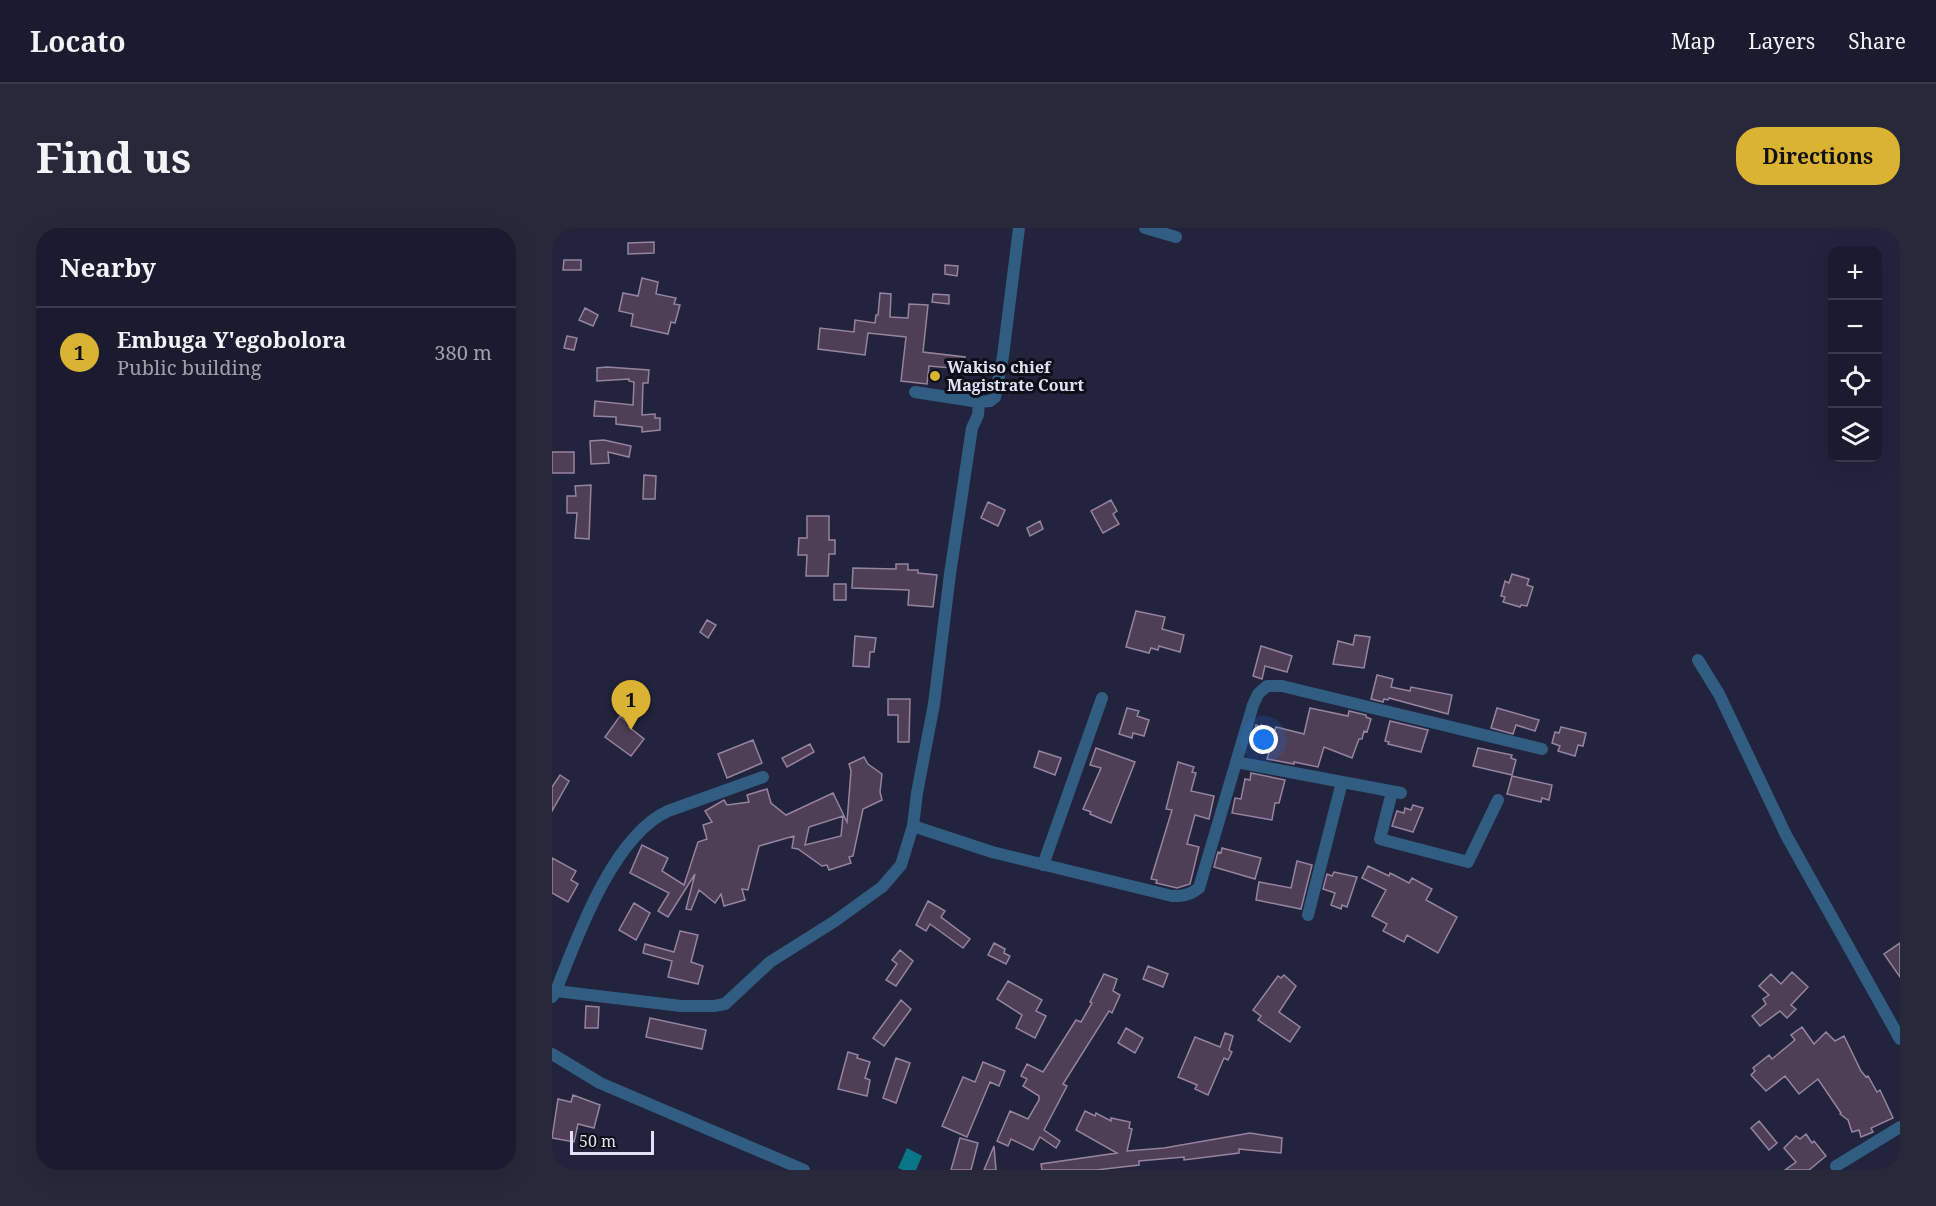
<!DOCTYPE html>
<html lang="en">
<head>
<meta charset="utf-8">
<style>
  :root { --surface:#1a1b2e; --page:#27283a; --text:#f1f3f6; --muted:#9fa1aa; --line:#38394a; --accent:#dab333 }
  body { margin:0; font-family:"Noto Serif",serif; background:var(--page); color:var(--text) }
  .controls { position:absolute; right:18px; top:18px; display:grid; overflow:hidden; border-radius:12px; box-shadow:0 6px 24px #0002 }
  .controls button { width:54px; height:54px; display:grid; place-items:center; padding:0; border:0; border-bottom:2px solid var(--line); background:var(--surface); color:var(--text); font:30px sans-serif }
  .scale { position:absolute; left:18px; bottom:15px; width:84px; box-sizing:border-box; padding-left:6px; border:3px solid #e0e2f3; border-top:0; font-size:16px; line-height:21px; white-space:nowrap; color:#e0e2f3; -webkit-text-stroke:4px #0e0e19; paint-order:stroke }
  .you { position:absolute; left:712px; top:512px; width:21px; height:21px; margin:-15px; border:4px solid #fff; border-radius:50%; background:#1a73e8; box-shadow:0 0 0 9px #1a73e833 }
  .badge { display:grid; place-items:center; width:39px; height:39px; border-radius:50%; background:var(--accent); color:#111; font-size:20px; font-weight:700 }
  .pin { position:absolute; translate:-50% -50px; filter:drop-shadow(0 2px 3px #0008) }
  .pin::after { content:''; position:absolute; top:32px; width:21px; height:18px; background:inherit; clip-path:polygon(0 0,100% 0,50% 100%) }
  .list { margin:0; padding:0; list-style:none }
  h2 { display:flex; justify-content:space-between; align-items:center; height:78px; margin:0; padding:0 24px; font-size:26px }
  h2 small { font-size:20px; font-weight:400; color:var(--muted) }
  .list li { display:grid; grid-template-columns:39px 1fr auto; gap:18px; align-items:center; box-sizing:border-box; height:90px; padding:0 24px; border-top:2px solid var(--line) }
  .list b { display:block; font-size:22px; white-space:nowrap }
  .list p { margin:0; font-size:20px; white-space:nowrap; color:var(--muted) }
  .list em { font-size:20px; font-style:normal; color:var(--muted) }
  .icon { flex:none; width:33px; height:33px; fill:none; stroke:currentColor; stroke-width:2; stroke-linecap:round; stroke-linejoin:round }
  .map { position:relative; flex:none; width:1348px; height:942px; overflow:hidden; border-radius:24px }
  header { display:flex; align-items:center; gap:36px; box-sizing:border-box; height:84px; padding:0 30px; background:var(--surface); border-bottom:2px solid var(--line) }
  header strong { font-size:28px }
  nav { display:flex; gap:33px; margin-inline-start:auto; font-size:21px }
  .intro { display:flex; align-items:center; justify-content:space-between; box-sizing:border-box; height:144px; padding:0 36px }
  h1 { margin:0; font-size:42px }
  .button { padding:15px 27px; border-radius:24px; background:var(--accent); color:#111; font-size:21px; font-weight:700 }
  main { display:flex; gap:36px; padding:0 36px }
  aside { flex:1; background:var(--surface); border-radius:24px; box-shadow:0 6px 24px #0002 }
  .map>svg:first-child { display:block }
</style>
</head>
<body>
<header>
<strong>Locato</strong>
<nav><a>Map</a><a>Layers</a><a>Share</a></nav>
</header>
<div class="intro"><h1>Find us</h1><a class="button">Directions</a></div>
<main>
<aside>
<h2>Nearby<small></small></h2>
<ul class="list">
<li><span class="badge">1</span><div><b>Embuga Y'egobolora</b><p>Public building</p></div><em>380 m</em></li>
</ul>
</aside>
<div class="map">
<svg width="1348" height="942" viewBox="0 0 1348 942">
  <rect width="100%" height="100%" fill="#22243d"/>
  <path fill="#0a7788" d="M355 920 370 928 364 942H351L346 940Z"/>
  <path fill="#4e3e56" stroke="#96849f" stroke-width="1.5" fill-rule="evenodd" d="M102 14V25L76 26V15Z
    M12 32H29V42H11Z
    M393 37 406 38 405 48 393 46Z
    M90 50 106 54 104 66 124 70 122 76 128 77 123 95 119 94 116 106 79 98 81 86 67 83 71 65 86 68Z
    M328 65 339 66 338 89 356 90 357 76 376 77 371 124 413 129 411 141 377 138 375 156 349 153 354 109 316 105 313 127 266 121 268 100 302 104 303 92 323 95 324 87H326Z
    M381 66 397 67V76L380 74Z
    M33 80 46 87 41 98 27 92Z
    M15 108 25 110 22 122 12 120Z
    M55 139 97 142 96 155H91L90 187 103 186V190H108V202L90 204V199L64 196V189L42 188 43 173 81 177 82 154 77 153V151L45 153V140Z
    M52 212 79 218 77 229 56 224 57 235 39 236 38 213Z
    M0 224H22V245H0Z
    M92 247 104 248 103 271H91Z
    M39 257 37 311 23 310 25 285H15V268H24L23 258Z
    M559 272 565 283 561 286 567 296 551 305 539 283Z
    M436 274 453 282 446 298 429 290Z
    M255 288H277V312H283V326H277L276 348H254L255 327H246L247 310H255Z
    M488 293 491 301 478 308 475 300Z
    M344 336H356V342H366V345L385 347 381 379 356 377 357 362 300 360 301 340 344 341Z
    M960 346 977 351 975 357 981 359 975 378 969 377 968 379 951 374 953 369 949 368 953 353 957 355Z
    M282 356H294V372H282Z
    M584 383 613 389 610 401 632 407 628 424 607 418 606 422 599 420 597 425 574 419Z
    M155 392 164 397 156 410 148 404Z
    M803 407 818 409 812 440 781 436 786 413 801 417Z
    M303 408 324 410 322 424H318L317 439 301 438Z
    M709 418 740 428 735 444 713 438 710 451 701 448Z
    M825 447 841 451 839 459 858 463 859 459 900 467 896 486 837 470 836 472 832 471 831 474 819 471Z
    M336 471H358L357 514H346V487H336Z
    M575 480 587 483 585 488 597 492 592 508 581 505 580 510 567 506Z
    M758 480 796 488 797 483 814 487V489L819 491 815 504 812 503 810 511H807L800 530 772 519 766 539 742 534V536L715 531 720 514 701 507 704 497 708 499 709 497 723 502 724 499 752 506Z
    M945 480 987 492 983 503 964 497 961 506 939 500Z
    M68 488 79 497 77 499 92 511 79 528 53 509Z
    M838 493 876 502 869 524 836 516 837 514 833 513Z
    M1009 499 1034 505 1031 518 1026 517 1023 528 1006 523 1008 518 1000 515 1003 504 1007 505Z
    M201 512 210 535 175 550 166 526Z
    M258 516 262 524 235 539 230 530Z
    M544 520 583 534 559 595 538 586 539 584 531 581 549 540 538 537Z
    M926 520 960 527 959 530 964 532 960 547 921 538Z
    M487 523 509 530 503 547 482 539Z
    M312 529 316 536 330 546 328 564 330 572 311 581 301 628 297 629 299 635 277 642 275 637 270 638 246 621 240 620 242 608 207 618 196 662 190 661 193 672 172 678 169 666 163 675 147 662 139 682 134 681 143 646 116 689 106 683 117 665 78 645 90 617 116 630 110 643 132 657 146 614 155 611 151 597 160 594 153 583 172 572 175 577 197 574 195 567 215 561 219 575 234 587 281 565 295 594 299 543 297 536ZM291 588 289 608 253 617 257 599Z
    M626 534 642 539 640 544 644 545 639 563 662 568 657 591 643 587 635 616 647 619 638 656 625 660 604 655 605 652 599 651 620 582 614 581Z
    M699 545 733 552 727 575H723L720 592 680 585 683 570 689 571 693 551 698 552Z
    M8 547 17 553 0 583V559Z
    M960 548 1000 557 997 572 990 570 989 574 955 566Z
    M861 577 871 580 861 604 840 598 845 583 852 585 853 580 859 582Z
    M670 620 709 630 703 651 662 639 666 624 669 625Z
    M0 630 24 643 19 652 26 656 16 674 0 665Z
    M745 633 760 637 749 681 704 672 707 654 739 660Z
    M816 638 837 648 838 645 842 647 857 655 860 650 880 661 874 672 905 689 886 725 855 707 852 714 831 703 835 696 820 688 834 662 810 650Z
    M782 644 805 649 795 679 790 677 789 681 779 677 783 665 771 661 775 646 780 648Z
    M376 673 393 683 389 689 418 711 411 720 378 696 374 703 364 697Z
    M82 675 98 685 84 712 67 702Z
    M128 703 146 707 139 734 151 738 146 756 116 749 120 733 91 725 93 716 122 724Z
    M442 715 453 721 452 725 458 728 454 736 436 727Z
    M1348 715V749L1332 726Z
    M348 722 361 733 344 758 334 752 345 736 340 732Z
    M596 738 616 746 611 759 591 751Z
    M1240 744 1256 759 1239 777 1244 781 1235 790 1228 783 1208 798 1200 788 1214 776 1211 771 1217 767 1207 758 1219 746 1229 756Z
    M552 746 565 751 561 763 568 767 560 785 557 783 511 856 515 858 492 902 508 913 504 920 488 909 481 922 459 911 456 918 445 913 458 883 476 891 487 872V868L471 858 475 851 469 848 475 836 491 844 524 792 529 794 540 775 538 774Z
    M732 747 744 758 727 784 748 799 738 814 706 792 709 788 701 782 726 748 729 750Z
    M456 753 490 772 484 783 494 788 483 810 464 800 470 787 445 771Z
    M349 772 359 781 332 818 321 810Z
    M34 778 47 779 46 800H33Z
    M98 790 154 802 150 821 94 809Z
    M1250 799 1262 816 1274 804 1283 813 1292 808 1309 843 1314 849 1316 848 1325 864 1328 862 1341 890 1319 900 1321 904 1309 909 1307 902 1300 904 1296 892 1288 886 1289 885 1266 851 1247 866 1233 848 1214 863 1199 847 1203 843 1201 840 1217 827 1220 831 1243 812 1239 807Z
    M574 800 591 810 583 825 566 815Z
    M673 805 681 808 677 822 680 824 676 832 672 830 656 867 643 861 645 857 626 849 643 809 668 819Z
    M296 824 306 827 305 830 318 834 313 850 318 852 315 868 286 861Z
    M344 830 358 835 344 875 331 870Z
    M431 834 453 843 447 858 438 854 415 909 390 898 411 849 423 854Z
    M21 867 48 877 42 900 26 896 22 914 0 910 6 871 19 874Z
    M533 883 543 888 544 885 559 893V890L578 894 577 900 580 901 575 923 612 920 698 905 730 910 729 925 687 921V925L632 932V929L587 933V937L544 942H490L489 936 565 925 524 902Z
    M1207 893 1225 915 1217 922 1199 900Z
    M1254 906 1260 915 1262 913 1274 928 1257 942H1233L1244 934 1232 920 1244 908 1248 911Z
    M408 910 426 915 419 942H399Z
    M442 918 444 942H432Z"/>
  <g fill="none" stroke-linecap="round" stroke-linejoin="round">
    <path stroke="#325d82" stroke-width="12" d="M593 0 624 9
      M363 164 427 174
      M1146 432 1167 466 1234 607 1348 811
      M684 534 849 565
      M840 564 828 611 916 634 946 572
      M361 598 440 624 620 668C631 668 638 667 647 660L701 477 706 466 715 458H730L990 521
      M491 637 550 470
      M756 687 790 554
      M4 763C25 709 61 608 116 583L211 549
      M0 769 4 763 129 778H162L173 776 218 734 283 693 330 659 349 637 361 598 365 565 382 476 398 346 420 200 426 187 427 174 438 173 443 169 451 128 467 0
      M0 826 48 855 252 942
      M1284 938 1348 899"/>
  </g>
  <circle fill="#dab333" stroke="#0e0e19" stroke-width="2" cx="383" cy="148" r="6"/>
  <g text-anchor="middle" dominant-baseline="central" stroke-width="6" stroke-linejoin="round" paint-order="stroke">
    <g font-size="16" font-weight="bold" fill="#e0e2f3" stroke="#0e0e19" text-anchor="start">
      <text x="395" y="139">Wakiso chief<tspan x="395" dy="18">Magistrate Court</tspan></text>
    </g>
  </g>
</svg>
<div class="controls">
<button>+</button>
<button>−</button>
<button><svg class="icon" aria-label="locate" viewBox="0 0 24 24"><circle cx="12" cy="12" r="6"/><path d="M12 2v4M12 18v4M2 12h4M18 12h4"/></svg></button>
<button><svg class="icon" aria-label="layers" viewBox="0 0 24 24"><path d="M12 4l9 5-9 5-9-5zM3 14l9 5 9-5"/></svg></button>
</div>
<div class="scale">50 m</div>
<div class="you"></div>
<div class="pin badge" style="left:79px;top:502px">1</div>
</div>
</main>
</body>
</html>
